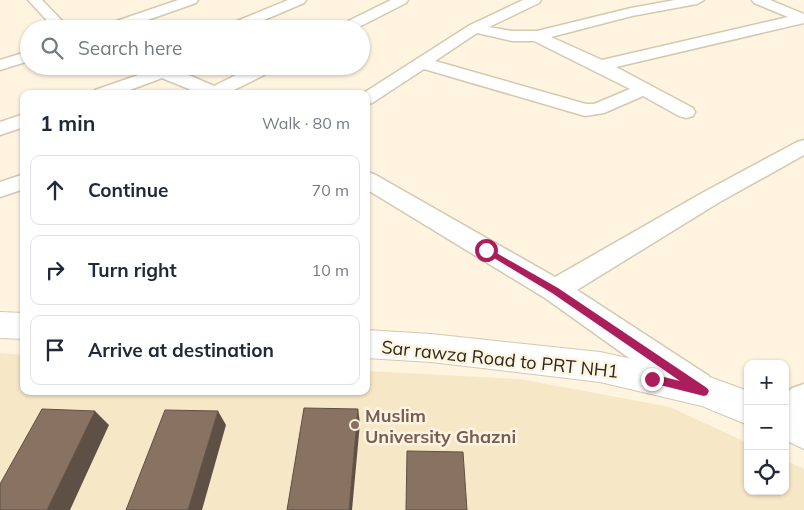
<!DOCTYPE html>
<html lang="en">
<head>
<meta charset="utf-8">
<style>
  :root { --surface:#fff; --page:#f2f2f3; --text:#1f2937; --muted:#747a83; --line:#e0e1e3 }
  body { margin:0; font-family:Mulish,sans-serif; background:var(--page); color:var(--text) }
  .controls { position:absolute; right:15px; bottom:15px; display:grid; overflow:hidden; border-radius:10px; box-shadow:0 1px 4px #0004 }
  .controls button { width:45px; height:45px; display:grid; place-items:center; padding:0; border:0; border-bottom:1px solid var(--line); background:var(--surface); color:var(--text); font:25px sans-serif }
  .stop { position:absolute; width:15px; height:15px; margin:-11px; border:4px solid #ac1e5b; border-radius:50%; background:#fff }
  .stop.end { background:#ac1e5b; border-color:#fff; box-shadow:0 1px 5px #0008 }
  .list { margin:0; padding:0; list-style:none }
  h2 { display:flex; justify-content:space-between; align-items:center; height:65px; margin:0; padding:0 20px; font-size:21px }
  h2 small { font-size:16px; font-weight:400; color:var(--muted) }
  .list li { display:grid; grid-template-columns:32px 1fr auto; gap:15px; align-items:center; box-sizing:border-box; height:70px; margin:0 10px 10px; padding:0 10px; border:1px solid var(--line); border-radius:10px }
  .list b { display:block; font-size:19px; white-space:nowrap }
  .list em { font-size:16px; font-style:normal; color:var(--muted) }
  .icon { flex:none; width:28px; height:28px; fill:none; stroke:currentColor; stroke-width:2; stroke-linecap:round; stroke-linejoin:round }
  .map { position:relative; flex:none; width:804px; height:510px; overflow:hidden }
  .search { position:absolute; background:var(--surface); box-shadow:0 1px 4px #0004; left:20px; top:20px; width:350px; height:55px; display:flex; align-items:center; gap:12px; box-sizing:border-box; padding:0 18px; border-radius:28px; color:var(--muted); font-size:19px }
  .panel { position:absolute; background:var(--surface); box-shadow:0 1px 4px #0004; left:20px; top:90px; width:350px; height:305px; border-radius:10px }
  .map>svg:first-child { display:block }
</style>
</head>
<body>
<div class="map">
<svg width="804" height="510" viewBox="0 0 804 510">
  <rect width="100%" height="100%" fill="#fef4e0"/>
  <path fill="#f6e7c6" d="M0 353 24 355V391H366V371L520 379 670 407 748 443V491H785V460L804 469V510H0Z"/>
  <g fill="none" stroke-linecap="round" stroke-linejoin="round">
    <g stroke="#d4c8af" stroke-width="3">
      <path id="minor" d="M28 0H42L70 29H55Z
        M178 0H198L196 3 122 29H100L102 26Z
        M288 0H306L304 3 243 29H223L225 26Z
        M391 0H408L406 3 355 29H336L338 26Z
        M523 0H541L539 3 489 27 512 31H537L631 8 675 0H704L697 4 632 16 551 37 602 60 788 17 754 3 752 0H770L804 14V23L616 67 693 108 695 112 693 116 686 118 679 116 643 96 604 113 585 116 424 69 372 103 366 104V94H362L470 25ZM477 33 512 41H534L630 89 594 104H586L435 61Z
        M29 51V61L0 70V60Z
        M130 66H157L191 76 214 86 254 66H276L274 70 226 94H201L162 78 119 94H92L95 90 144 73 132 70Z
        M24 114V127L0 135V122Z
        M804 140V155L718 203 577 290 709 376 713 387 709 398 697 402 685 398 545 298 366 189V172L374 174 555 277 702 193 797 142Z
        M24 174V189L0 197V182Z
        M804 384V424L797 432 785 436V395L792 388Z"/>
    </g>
    <g stroke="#d4c8af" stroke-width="2">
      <path id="major" d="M0 312 24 313V339L0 338Z
        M366 330 431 334 600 352 704 375 748 391V425L702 406 600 382 431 362 366 358Z
        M785 404 804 412V449L785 440Z"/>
    </g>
    <use href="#minor" fill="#fff" fill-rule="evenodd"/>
    <use href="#major" fill="#fff" fill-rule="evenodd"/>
  </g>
  <path fill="#5f5045" d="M358 409 360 423 352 510H349Z
    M95 411 109 425 70 510H47Z
    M218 411 226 425 202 510H188Z"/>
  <path fill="#887262" stroke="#5f5045" d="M304 408 358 409 349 510H287Z
    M42 409 95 411 47 510H0V484Z
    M165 410 218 411 188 510H126Z
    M407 451 463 452 467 510H406Z"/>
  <path fill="#ac1e5b" d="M486 247 558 288 707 388 709 391 707 395 704 396 648 382 647 379 652 374 680 381 552 293 484 252 482 250Z"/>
  <circle fill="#8d6e63" stroke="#fef4e0" stroke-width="2" cx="355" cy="425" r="5"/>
  <g text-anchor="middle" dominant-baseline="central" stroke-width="5" stroke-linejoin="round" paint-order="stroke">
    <g font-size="18" fill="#2c281e" stroke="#fef4e0">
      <text transform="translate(500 359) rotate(6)">Sar rawza Road to PRT NH1</text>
    </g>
    <g font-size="18" font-weight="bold" fill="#785e54" stroke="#fef4e0" text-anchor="start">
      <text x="365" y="415">Muslim<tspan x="365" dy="21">University Ghazni</tspan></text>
    </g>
  </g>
</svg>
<div class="controls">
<button>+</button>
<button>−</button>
<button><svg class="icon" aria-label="locate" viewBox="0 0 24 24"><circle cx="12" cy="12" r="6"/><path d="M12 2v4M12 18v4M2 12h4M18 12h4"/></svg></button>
</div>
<div class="stop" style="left:486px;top:250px"></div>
<div class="stop end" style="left:652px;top:379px"></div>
<div class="search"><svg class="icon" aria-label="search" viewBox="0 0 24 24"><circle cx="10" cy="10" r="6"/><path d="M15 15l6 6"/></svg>Search here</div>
<section class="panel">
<h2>1 min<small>Walk · 80 m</small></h2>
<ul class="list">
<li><svg class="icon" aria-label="ahead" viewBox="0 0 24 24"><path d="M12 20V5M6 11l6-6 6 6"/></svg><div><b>Continue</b></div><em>70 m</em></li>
<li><svg class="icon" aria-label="right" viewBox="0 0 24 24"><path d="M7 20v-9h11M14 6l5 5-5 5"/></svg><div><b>Turn right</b></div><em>10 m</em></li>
<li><svg class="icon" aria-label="arrive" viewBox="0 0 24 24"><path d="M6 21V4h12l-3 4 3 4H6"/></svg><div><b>Arrive at destination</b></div></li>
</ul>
</section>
</div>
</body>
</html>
